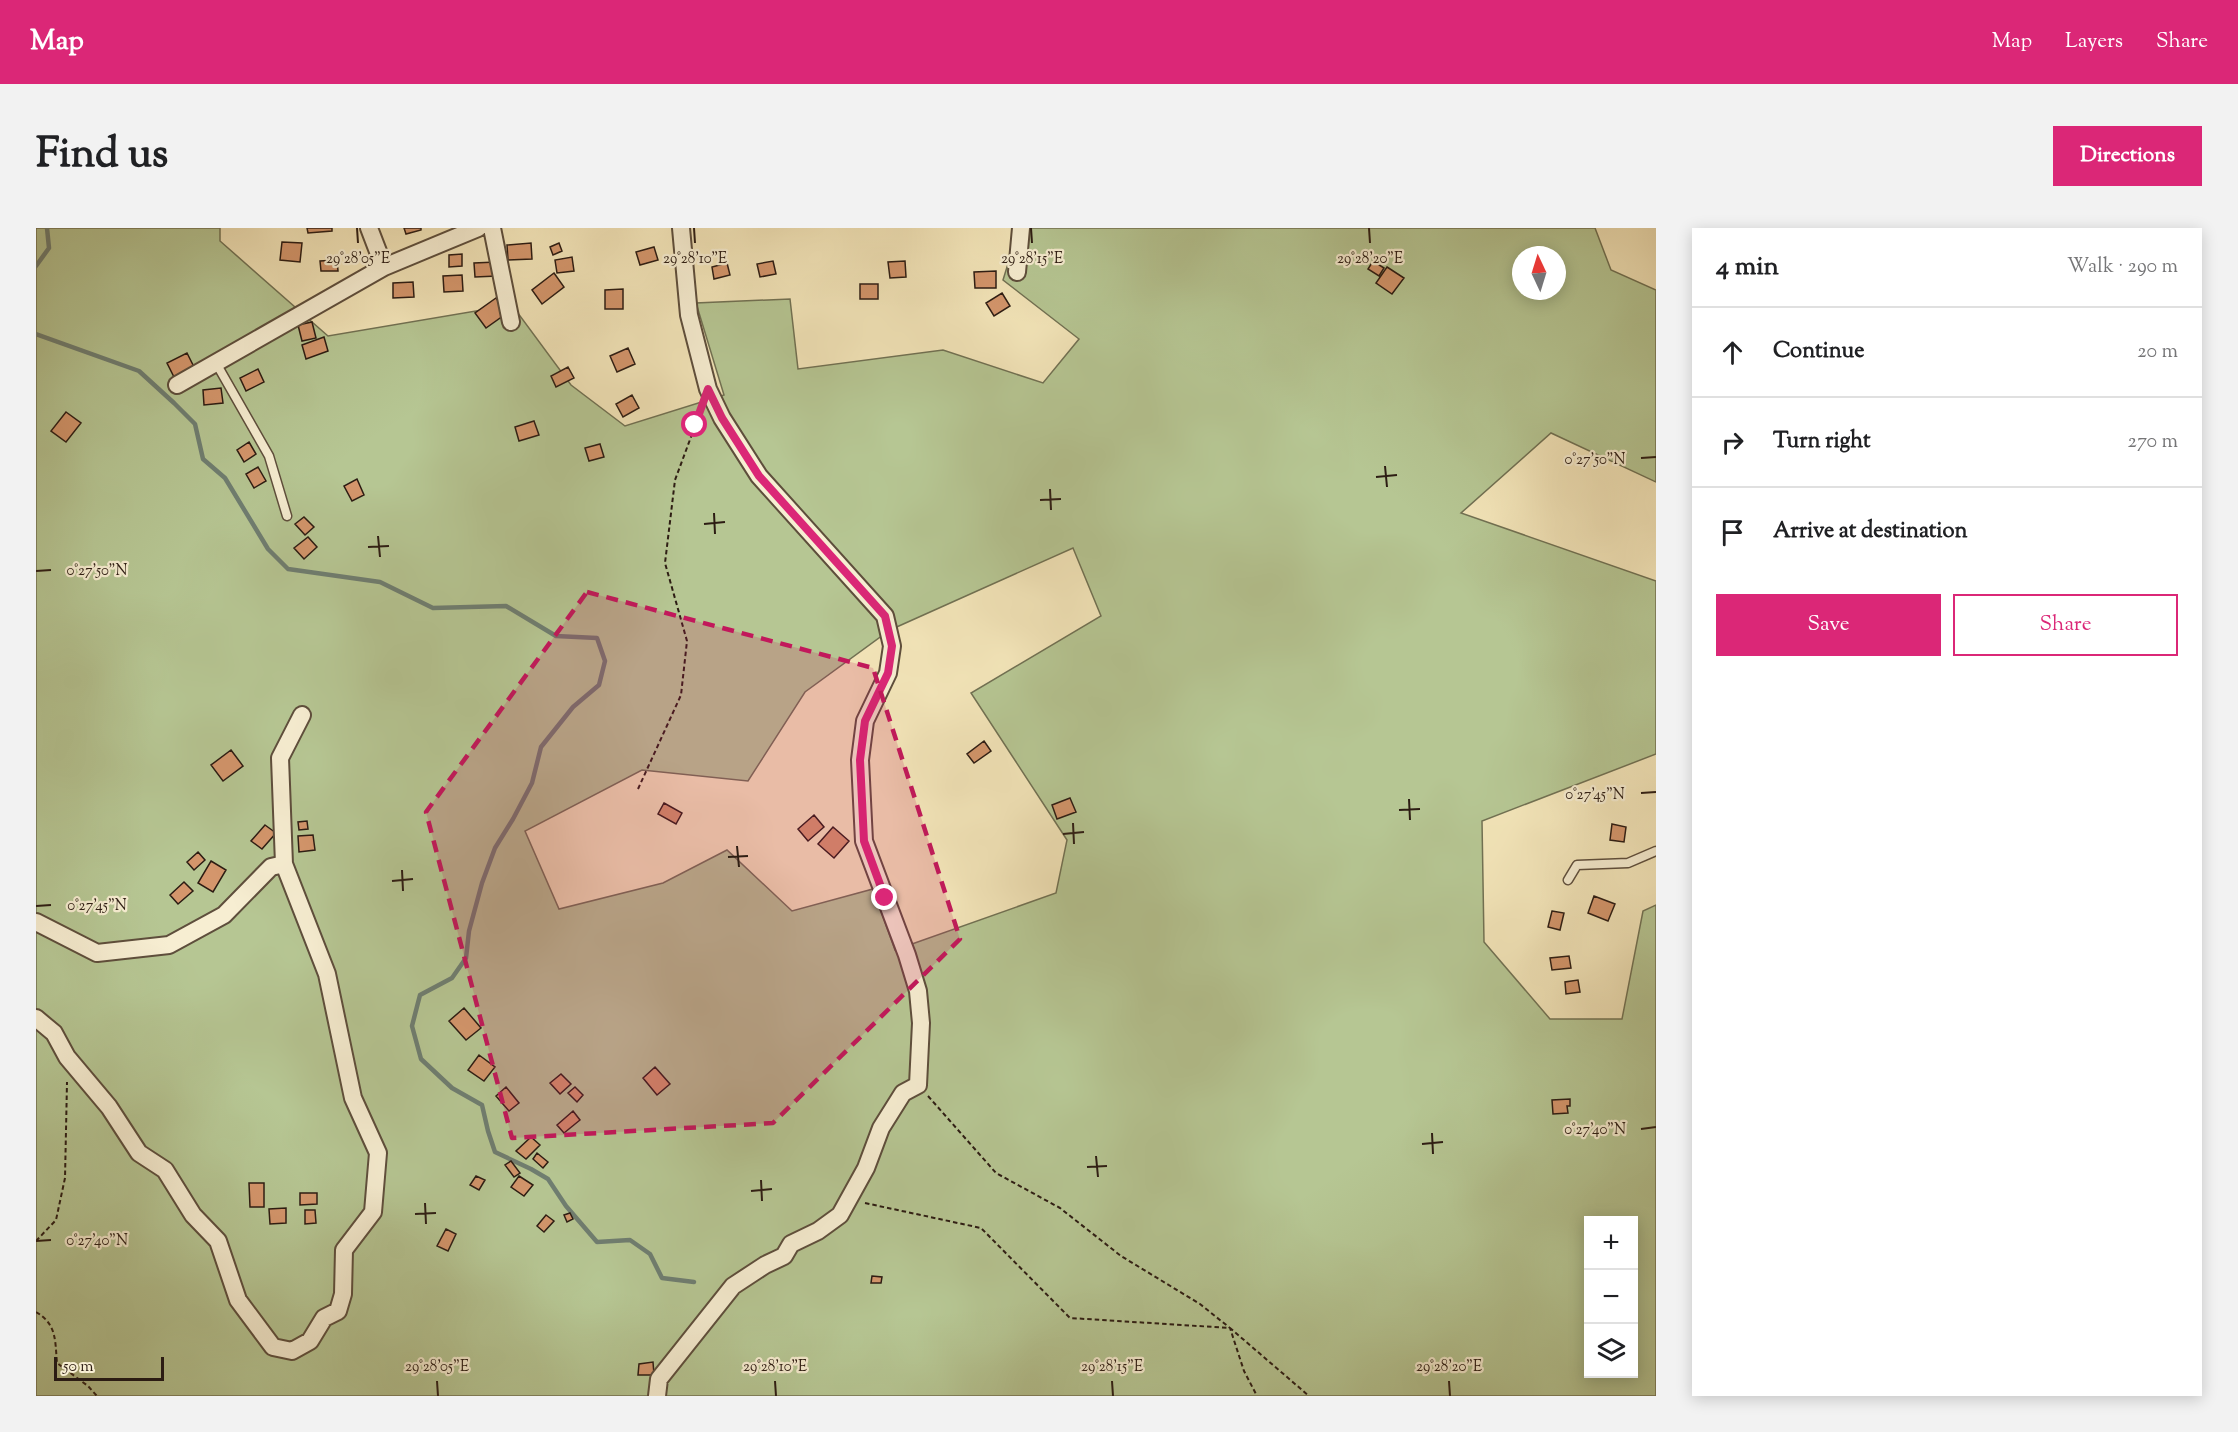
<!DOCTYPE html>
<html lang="en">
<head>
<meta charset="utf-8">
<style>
  :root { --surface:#fff; --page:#f2f2f2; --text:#202124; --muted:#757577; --line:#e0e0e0; --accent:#db2777 }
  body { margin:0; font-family:"Sorts Mill Goudy",serif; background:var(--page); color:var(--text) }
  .controls { position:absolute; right:18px; bottom:18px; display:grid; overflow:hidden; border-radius:0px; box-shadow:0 3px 15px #0003 }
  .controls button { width:54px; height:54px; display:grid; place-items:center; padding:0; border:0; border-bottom:2px solid var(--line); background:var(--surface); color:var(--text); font:30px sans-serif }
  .compass { position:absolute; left:1476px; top:18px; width:54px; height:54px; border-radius:50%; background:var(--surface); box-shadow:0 3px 15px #0003; rotate:356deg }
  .scale { position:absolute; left:18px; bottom:15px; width:110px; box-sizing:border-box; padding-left:6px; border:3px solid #2c1c13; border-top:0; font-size:16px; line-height:21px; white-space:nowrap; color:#2c1c13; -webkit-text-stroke:4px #f7eed2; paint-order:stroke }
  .stop { position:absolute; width:18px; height:18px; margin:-14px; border:4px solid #db2777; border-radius:50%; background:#fff }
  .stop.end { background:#db2777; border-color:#fff; box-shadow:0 2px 6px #0008 }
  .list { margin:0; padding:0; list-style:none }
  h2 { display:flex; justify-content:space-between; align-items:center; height:78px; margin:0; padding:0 24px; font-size:26px }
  h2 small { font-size:20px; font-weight:400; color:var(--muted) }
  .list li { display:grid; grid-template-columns:39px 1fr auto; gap:18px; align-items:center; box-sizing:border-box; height:90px; padding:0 24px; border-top:2px solid var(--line) }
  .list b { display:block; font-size:22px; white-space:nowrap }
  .list em { font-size:20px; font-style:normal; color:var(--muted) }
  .actions { display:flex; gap:12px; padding:18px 24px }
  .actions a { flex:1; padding:14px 0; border:2px solid var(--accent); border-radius:0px; text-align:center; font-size:21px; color:var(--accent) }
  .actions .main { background:var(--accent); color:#fff }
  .icon { flex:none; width:33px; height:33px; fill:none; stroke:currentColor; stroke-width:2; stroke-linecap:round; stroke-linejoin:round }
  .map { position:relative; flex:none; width:1620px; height:1168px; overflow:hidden; border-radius:0px }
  header { display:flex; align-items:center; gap:36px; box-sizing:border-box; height:84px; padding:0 30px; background:var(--accent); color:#fff }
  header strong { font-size:28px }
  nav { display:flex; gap:33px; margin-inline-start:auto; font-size:21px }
  .intro { display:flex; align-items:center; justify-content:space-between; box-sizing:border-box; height:144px; padding:0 36px }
  h1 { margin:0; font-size:42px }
  .button { padding:15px 27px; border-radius:0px; background:var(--accent); color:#fff; font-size:21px; font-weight:700 }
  main { display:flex; gap:36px; padding:0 36px }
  aside { flex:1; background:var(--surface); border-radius:0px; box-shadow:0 3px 15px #0003 }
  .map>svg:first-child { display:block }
</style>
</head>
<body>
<header>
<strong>Map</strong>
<nav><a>Map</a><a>Layers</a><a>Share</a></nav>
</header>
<div class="intro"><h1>Find us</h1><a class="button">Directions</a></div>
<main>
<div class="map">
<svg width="1620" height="1168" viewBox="0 0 1620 1168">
  <rect width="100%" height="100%" fill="#f3e5b9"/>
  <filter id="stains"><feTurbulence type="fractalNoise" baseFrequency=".00333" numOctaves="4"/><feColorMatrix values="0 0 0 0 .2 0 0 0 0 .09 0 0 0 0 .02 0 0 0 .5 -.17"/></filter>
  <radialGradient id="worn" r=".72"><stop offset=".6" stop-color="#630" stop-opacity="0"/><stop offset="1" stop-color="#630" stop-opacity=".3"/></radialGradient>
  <path fill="#b6c693" stroke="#717153" stroke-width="1.5" fill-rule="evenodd" d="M0 0H184V13L292 108 476 77 535 157 589 198 688 167 660 75 754 71 762 141 907 122 1007 155 1043 111 967 52 983 0H1559L1575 42 1620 62V254L1515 205 1425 285 1620 353V526L1446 593 1448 714 1514 791H1586L1607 683 1620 677V1168H0ZM1485 27H1521V63H1485ZM1037 320 1065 388 935 465 1031 612 1020 665 859 722 837 661 756 683 691 622 627 655 523 681 489 603 606 542 712 553 769 464 854 402ZM1552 992H1598V1146H1552Z"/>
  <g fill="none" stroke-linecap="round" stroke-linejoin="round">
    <path stroke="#6f7e71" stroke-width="4.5" d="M0 38 13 20 11 0
      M0 106 103 143 138 175 159 196 167 231 189 250 232 321 252 341 344 354 397 380 470 378 520 408 561 410 569 433 563 457 537 479 505 519 496 555 477 591 459 620 446 655 433 703 430 730 416 750 384 767 376 798 385 831 416 860 446 877 452 903 459 924 495 941 512 951 530 978 561 1014 594 1012 614 1026 626 1050 658 1054"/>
  </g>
  <path fill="#d4966c" stroke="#2c1c13" stroke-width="1.5" d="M271 0H296V3L272 5Z
    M368 0H385V2L370 6Z
    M246 14 266 15 264 34 244 32Z
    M495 15 496 31 472 32 471 17Z
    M523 15 526 23 517 27 514 19Z
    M618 19 622 32 604 37 600 24Z
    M426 26V38L413 39V27Z
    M536 29 538 43 521 45 519 32Z
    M301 32 302 43H285L284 33Z
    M737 33 740 46 724 49 721 36Z
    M869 33 870 49 854 50 852 34Z
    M1337 33 1348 40 1343 48 1332 41Z
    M460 34 461 48 439 49 438 35Z
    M691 35 694 47 678 51 676 39Z
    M1351 39 1368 50 1356 66 1340 55Z
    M960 43V60H939L938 44Z
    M518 45 528 59 506 76 496 62Z
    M426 47 427 63 408 64 407 48Z
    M377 54 378 69 357 70V55Z
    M824 56H842V71H824Z
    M587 61V81H569V62Z
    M966 65 974 78 958 88 950 75Z
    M460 70 471 85 450 100 439 85Z
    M276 94 280 110 266 113 262 97Z
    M288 109 292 123 270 131 266 117Z
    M592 120 599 136 581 144 574 128Z
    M151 125 158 139 138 149 131 135Z
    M532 139 538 150 520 159 515 148Z
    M222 141 228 154 210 163 204 150Z
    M185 160 187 175 168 177 167 162Z
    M596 167 603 180 587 189 580 176Z
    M30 184 45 195 30 214 15 203Z
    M498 193 503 207 483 213 479 199Z
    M213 214 220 226 208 234 201 222Z
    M564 216 568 229 553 233 549 220Z
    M222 239 230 253 218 260 210 246Z
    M321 251 328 267 316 273 308 258Z
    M268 289 278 299 269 307 259 296Z
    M272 309 281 319 268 331 258 320Z
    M948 513 955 523 938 535 931 526Z
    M195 522 207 538 187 553 175 537Z
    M1034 570 1040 584 1021 591 1016 577Z
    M628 575 646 585 640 596 622 586Z
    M778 587 788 599 772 613 762 601Z
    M271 593 272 601 263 602 262 594Z
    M1576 596 1590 599 1588 614 1574 612Z
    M229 597 240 605 226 621 215 613Z
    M797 599 813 613 798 630 782 616Z
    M277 607 279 622 263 624 262 608Z
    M162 624 169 632 158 642 151 634Z
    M175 633 190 642 177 664 162 655Z
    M148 654 157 663 142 676 134 667Z
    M1558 668 1579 676 1572 693 1552 685Z
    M1516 683 1528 685 1524 702 1512 699Z
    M1533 728 1535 740 1516 742 1514 730Z
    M1542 752 1544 764 1530 766 1529 754Z
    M428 780 445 800 430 812 413 793Z
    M443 827 459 839 448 853 432 842Z
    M619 839 634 856 621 867 607 850Z
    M525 846 535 856 524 866 514 855Z
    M470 859 483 875 473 883 460 868Z
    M539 859 547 867 541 874 532 865Z
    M1534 871V878H1531L1532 885 1517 886 1516 872Z
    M537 883 544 892 528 905 521 897Z
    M495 909 504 917 490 931 480 923Z
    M501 925 512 934 507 940 497 931Z
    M475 933 484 945 478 949 469 937Z
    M440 948 449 952 443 962 434 957Z
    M483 948 497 957 488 968 475 959Z
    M213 955H228V979H214Z
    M264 965H281V976L264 977Z
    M250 980V995L234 996 233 981Z
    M269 982H279L280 995 269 996Z
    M534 985 537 991 531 994 528 987Z
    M510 987 518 993 508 1004 501 998Z
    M410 1001 420 1006 412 1023 401 1018Z
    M836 1048 846 1049 845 1055H835Z
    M617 1134 618 1147H602L603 1136Z"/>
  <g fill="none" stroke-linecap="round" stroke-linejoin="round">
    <g stroke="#5e4e3c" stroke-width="11">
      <path id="service" d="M180 135 233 228 251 288
        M1532 652 1541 637 1592 635 1620 623"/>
    </g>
    <g stroke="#5e4e3c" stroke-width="20">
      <path id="minor" d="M333 0 348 39
        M456 0 475 94
        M981 44 985 0
        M141 157 348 39 442 0
        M0 694 61 725 133 717 188 687 235 639 248 636
        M0 790 18 805 31 829 73 879 103 925 129 942 157 987 182 1013 202 1072 237 1119 256 1123 274 1113 288 1090 302 1083 307 1066 308 1022 337 984 342 925 317 870 291 746 248 636 244 530 266 487
        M621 1168 623 1151 697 1058 729 1037 748 1028 755 1016 782 1003 804 987 830 940 845 900 867 865 882 857 885 795 882 763 871 727 828 613 824 532 829 493 852 445 856 418 849 388 723 248 686 190 672 161 653 87 645 0"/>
    </g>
    <path stroke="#2c1c13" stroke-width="2" stroke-dasharray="4.5 3" stroke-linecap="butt" d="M602 561 645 467 651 413 629 335 639 252 665 182
      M892 868 960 945 1024 980 1085 1028 1164 1076 1194 1100 1208 1143 1221 1168
      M829 975 945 1000 1034 1090 1194 1100 1273 1168
      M0 1013 20 992 29 950 31 854
      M0 1084C21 1096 19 1113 21 1135L52 1158 61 1168"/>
    <use href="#service" stroke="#f7eed2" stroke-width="8"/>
    <use href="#minor" stroke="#f7eed2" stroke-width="16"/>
  </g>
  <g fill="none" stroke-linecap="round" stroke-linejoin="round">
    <path stroke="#db2777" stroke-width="8" d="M659 197 672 161 686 190 723 248 849 388 856 418 852 445 829 493 824 532 828 613 849 670"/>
  </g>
  <path fill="#c2185b" fill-opacity="0.2" stroke="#c2185b" stroke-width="4.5" stroke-dasharray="12 8" stroke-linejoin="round" d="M551 364 837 440 924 711 737 895 476 910 390 584Z"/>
  <path fill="none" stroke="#2c1c13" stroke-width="2" d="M321 0 322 15M658 0 659 15M995 0 996 15M1333 0 1334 15M1605 230 1620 229M1349 238 1351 259M1340 249 1361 247M1014 261 1015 282M1004 272 1025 271M678 285 679 306M668 296 689 294M342 308 344 329M332 319 353 318M0 343 15 342M1605 565 1620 564M1373 571 1374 592M1363 582 1384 581M1037 595 1038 616M1027 606 1048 604M701 618 703 639M692 629 712 628M366 642 367 663M356 653 377 651M0 678 15 677M1605 901 1620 899M1396 905 1397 926M1386 916 1407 914M1060 928 1062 949M1051 939 1071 938M725 952 726 973M715 963 736 961M389 975 390 996M379 986 400 985M0 1013 15 1012M401 1153 402 1168M739 1153 740 1168M1076 1153 1077 1168M1413 1153 1414 1168"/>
  <g font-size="15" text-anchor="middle" fill="#2c1c13" stroke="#f7eed2" stroke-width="4.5" stroke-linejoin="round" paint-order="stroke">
    <text x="322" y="35">29°28'05"E</text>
    <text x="659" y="35">29°28'10"E</text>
    <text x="996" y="35">29°28'15"E</text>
    <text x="1334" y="35">29°28'20"E</text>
    <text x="1559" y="236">0°27'50"N</text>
    <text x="61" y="347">0°27'50"N</text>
    <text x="1559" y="571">0°27'45"N</text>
    <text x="61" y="682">0°27'45"N</text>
    <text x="1559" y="906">0°27'40"N</text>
    <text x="61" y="1017">0°27'40"N</text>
    <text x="401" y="1143">29°28'05"E</text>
    <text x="739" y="1143">29°28'10"E</text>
    <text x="1076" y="1143">29°28'15"E</text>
    <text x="1413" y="1143">29°28'20"E</text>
  </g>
  <rect width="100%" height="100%" filter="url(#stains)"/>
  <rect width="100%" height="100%" fill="url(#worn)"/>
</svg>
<div class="controls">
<button>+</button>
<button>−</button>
<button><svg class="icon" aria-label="layers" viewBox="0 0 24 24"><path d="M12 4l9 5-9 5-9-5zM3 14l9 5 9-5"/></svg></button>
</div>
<svg class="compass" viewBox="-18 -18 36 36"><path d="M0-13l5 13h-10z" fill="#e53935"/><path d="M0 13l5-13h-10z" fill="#757577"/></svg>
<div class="scale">50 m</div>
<div class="stop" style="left:659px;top:197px"></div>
<div class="stop end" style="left:849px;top:670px"></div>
</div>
<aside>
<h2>4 min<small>Walk · 290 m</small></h2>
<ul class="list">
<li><svg class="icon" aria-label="ahead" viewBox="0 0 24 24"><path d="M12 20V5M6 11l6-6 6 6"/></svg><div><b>Continue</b></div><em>20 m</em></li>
<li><svg class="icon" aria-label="right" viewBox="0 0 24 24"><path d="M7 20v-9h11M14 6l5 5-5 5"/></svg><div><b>Turn right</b></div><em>270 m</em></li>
<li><svg class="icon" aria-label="arrive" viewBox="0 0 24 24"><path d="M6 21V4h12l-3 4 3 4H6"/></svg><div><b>Arrive at destination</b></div></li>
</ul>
<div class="actions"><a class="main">Save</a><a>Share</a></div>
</aside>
</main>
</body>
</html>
